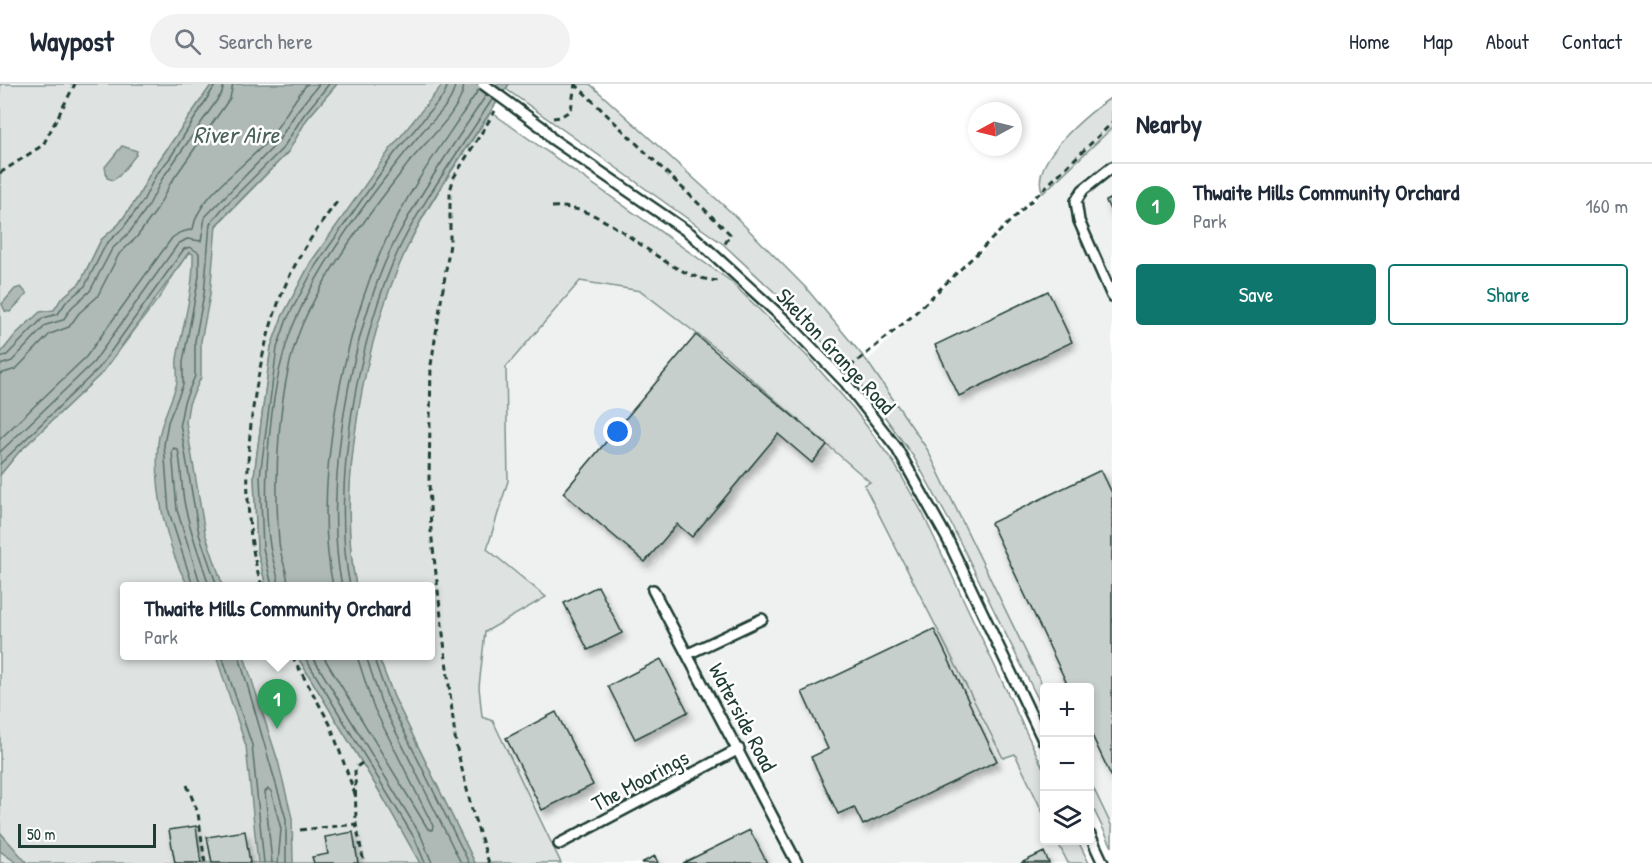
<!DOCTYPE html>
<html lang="en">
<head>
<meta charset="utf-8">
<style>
  :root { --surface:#fff; --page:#f2f2f3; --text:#1f2937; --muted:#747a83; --line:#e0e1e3; --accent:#0f766e }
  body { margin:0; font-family:"Patrick Hand",sans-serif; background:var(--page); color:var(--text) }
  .controls { position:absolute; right:18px; bottom:18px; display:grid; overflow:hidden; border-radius:6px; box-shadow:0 3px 9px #0003 }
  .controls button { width:54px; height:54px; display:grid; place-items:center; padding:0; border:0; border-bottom:2px solid var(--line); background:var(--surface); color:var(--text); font:30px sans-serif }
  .compass { position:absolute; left:968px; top:18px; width:54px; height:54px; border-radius:50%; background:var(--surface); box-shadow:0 3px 9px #0003; rotate:263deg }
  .scale { position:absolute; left:18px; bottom:15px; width:138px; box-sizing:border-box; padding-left:6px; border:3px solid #1f3d34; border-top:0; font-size:16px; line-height:21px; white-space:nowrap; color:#1f3d34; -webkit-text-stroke:4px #fff; paint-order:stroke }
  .you { position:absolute; left:618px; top:348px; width:21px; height:21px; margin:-15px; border:4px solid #fff; border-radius:50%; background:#1a73e8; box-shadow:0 0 0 9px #1a73e833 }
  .badge { display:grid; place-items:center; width:39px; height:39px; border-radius:50%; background:var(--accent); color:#fff; font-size:20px; font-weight:700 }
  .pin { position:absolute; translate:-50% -50px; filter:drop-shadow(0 2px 3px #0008) }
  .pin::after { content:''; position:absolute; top:32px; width:21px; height:18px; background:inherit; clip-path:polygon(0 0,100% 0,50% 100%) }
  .popup { position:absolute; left:120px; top:498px; width:315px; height:78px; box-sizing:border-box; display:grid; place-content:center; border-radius:6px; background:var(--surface); filter:drop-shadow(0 2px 4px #0005); font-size:20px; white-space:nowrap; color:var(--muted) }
  .popup b { font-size:22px; color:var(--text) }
  .popup::after { content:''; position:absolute; left:50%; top:100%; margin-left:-12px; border:12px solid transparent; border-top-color:var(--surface) }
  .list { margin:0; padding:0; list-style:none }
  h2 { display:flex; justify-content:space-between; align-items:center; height:78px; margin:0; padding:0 24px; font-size:26px }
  h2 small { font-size:20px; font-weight:400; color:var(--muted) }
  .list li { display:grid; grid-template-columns:39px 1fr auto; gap:18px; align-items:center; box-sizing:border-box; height:84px; padding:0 24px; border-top:2px solid var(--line) }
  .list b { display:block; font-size:22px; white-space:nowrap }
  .list p { margin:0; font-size:20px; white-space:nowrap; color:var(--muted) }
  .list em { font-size:20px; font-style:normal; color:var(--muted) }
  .actions { display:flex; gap:12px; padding:18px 24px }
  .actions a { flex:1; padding:14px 0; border:2px solid var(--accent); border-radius:6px; text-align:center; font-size:21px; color:var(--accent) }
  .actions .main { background:var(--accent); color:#fff }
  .icon { flex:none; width:33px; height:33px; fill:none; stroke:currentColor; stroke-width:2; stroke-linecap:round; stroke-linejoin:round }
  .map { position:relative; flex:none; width:1112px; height:779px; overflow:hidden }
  header { display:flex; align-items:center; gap:36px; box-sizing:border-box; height:84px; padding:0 30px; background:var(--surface); border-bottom:2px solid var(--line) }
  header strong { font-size:28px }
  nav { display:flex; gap:33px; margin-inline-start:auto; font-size:21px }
  .search { width:420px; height:54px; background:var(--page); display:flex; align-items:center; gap:15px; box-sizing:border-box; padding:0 21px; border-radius:33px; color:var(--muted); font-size:22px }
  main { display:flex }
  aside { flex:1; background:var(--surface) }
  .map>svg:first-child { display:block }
</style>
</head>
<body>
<header>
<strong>Waypost</strong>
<div class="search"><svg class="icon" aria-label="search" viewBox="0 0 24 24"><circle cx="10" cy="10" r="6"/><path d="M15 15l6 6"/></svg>Search here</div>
<nav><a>Home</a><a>Map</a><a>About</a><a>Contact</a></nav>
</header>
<main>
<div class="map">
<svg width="1112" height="779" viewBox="0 0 1112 779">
  <defs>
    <filter id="shadow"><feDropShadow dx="3.5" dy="6" stdDeviation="3" flood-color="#0004"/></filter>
  </defs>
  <rect width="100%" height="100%" fill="#fff"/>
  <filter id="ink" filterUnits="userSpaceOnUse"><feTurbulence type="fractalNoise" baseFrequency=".0167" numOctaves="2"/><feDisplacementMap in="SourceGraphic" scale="12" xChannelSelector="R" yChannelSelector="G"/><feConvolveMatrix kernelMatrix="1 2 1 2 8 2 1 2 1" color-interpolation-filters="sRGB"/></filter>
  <g filter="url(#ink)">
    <path fill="#eef1f0" d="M1112 44V743L1090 697V604L1044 605 927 365 867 277Z
      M580 197 641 207 718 266 871 398 864 402 1002 674 1015 670 1044 731V756L1057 757 1068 779H561L493 637 482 633 479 603 485 548 487 465 508 397 506 283Z"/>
    <path fill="#dee3e2" stroke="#7e908b" stroke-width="1.5" d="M0 0H212L151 88 138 113 119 140 101 156 80 199 61 215 55 226C30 230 15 252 0 270Z
      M337 0H443L311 178 282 233 271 263 254 392 257 465 266 502H124V572H297L381 710 420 779H0V391L18 369 103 288 161 211 183 176 288 68 307 35Z
      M509 0H590L733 130 806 204 867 277 927 365 1044 605V627L951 440 913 372 869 311 800 232 723 160 506 5Z
      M1112 13V44L1043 109C1027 79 1089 28 1112 13Z
      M491 28 729 196 806 271 854 325 894 379 923 430 1044 686V731L1015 670 1003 674 864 401 870 398 718 266 641 207 580 197 506 283 508 397 487 465 546 513 485 548 479 603 482 633 493 637 561 779H475L394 613 378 572H430V502H356C336 405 363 253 407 164 430 116 462 72 491 28Z
      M1090 697 1112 743V763L1090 718Z
      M1057 757H1078L1089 779H1068Z"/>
    <path fill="#afbab7" stroke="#758883" stroke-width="1.5" d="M212 0H337L307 35 288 68 216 141 210 211 201 257V293L189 320 186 338 205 449 223 502H188C166 462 154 406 158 359 160 338 170 322 176 302 179 294 176 284 177 275 183 240 194 206 193 170L189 168 103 288 18 369 0 391V270L16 250 40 228 54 226 61 215 80 199 101 156 119 140 138 113 151 88Z
      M443 0H509C474 54 433 107 406 166 364 256 336 404 356 502H266L257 465 254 392 271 263 282 233 311 178 389 67Z
      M122 62 137 67 136 71 119 92 113 96 107 94 105 83Z
      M21 203 27 210 10 228 5 227 2 220 15 205Z
      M216 572H244L278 677 292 734 293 779H258L246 662Z
      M297 572H378L394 613 475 779H420L381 710Z
      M0 748 27 779H17L0 767Z"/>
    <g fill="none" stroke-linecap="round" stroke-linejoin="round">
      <path stroke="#596f68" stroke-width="1.5" d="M0 273 7 271 43 234 58 230 66 218 85 202 106 160 123 144 143 117 156 91 170 74 216 0
        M0 281 12 277 46 241 63 236 72 223 90 207 112 165 129 149 149 121 162 95 222 9 224 0
        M0 290 16 285 50 250 69 243 79 229 97 213 119 170 136 154 156 127 170 100 230 14 233 0
        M0 355 86 273 172 154 179 149 193 145C198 110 248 81 270 54 283 36 293 17 307 0
        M0 368 93 279 178 160 187 155 201 157 205 133 277 59 297 27 319 0
        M0 380 99 284 184 165 190 163 199 169V192L183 278V301L168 338 164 361 169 428 193 502
        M201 502 177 426 172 367 174 364 178 366C182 383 181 400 184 417 189 446 201 474 209 502
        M217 502 199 450 180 339 184 318 195 292V257L204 210 210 140 222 125 283 64 303 32 329 0
        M272 502 263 464 260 392 277 264 287 235 316 181 394 70 444 11 448 0
        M279 502C278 489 272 476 270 462 261 402 270 293 295 237 323 173 377 102 422 48 434 35 454 18 455 0
        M288 502C288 487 280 473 279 458 274 394 277 301 302 241 327 184 369 130 407 81 423 60 463 26 464 0
        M333 502C312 402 343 248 386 156 410 102 447 54 479 5
        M342 502C322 407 351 243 395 157 422 106 455 58 487 10
        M350 502C330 406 358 249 401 161 427 110 462 63 493 14
        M222 572 252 661 264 779
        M239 572 286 735V779
        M304 572 415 755 425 779
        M312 572 421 752 432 779
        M323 572 428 745 432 746 433 742 373 622 357 572
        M366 572 381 618 461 779
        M373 572 388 615 469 779
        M272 779 265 708 268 705 271 707 281 745 278 779"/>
    </g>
    <path fill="#c7cfcc" stroke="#1f3d34" stroke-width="1.5" filter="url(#shadow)" d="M1112 114V130L1106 117Z
      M1048 207 1072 258 959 312 935 261Z
      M696 251 827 361 812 379 778 350 692 453 677 440 645 478 563 409Z
      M1101 386 1112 409V694L1090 647V604H1069L991 439Z
      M598 502 622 549 588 566 564 519Z
      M934 545 997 677 863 741 854 723 838 730 811 673 828 665 802 608Z
      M661 575 688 628 635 655 608 602Z
      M556 628 593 701 542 726 506 654Z
      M196 742 201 779H175L169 746Z
      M750 746 767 779H683Z
      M245 747 250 779H212L207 753Z
      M353 748 358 779H314L312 773 328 770 325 753Z
      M1044 768 1049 779H1021Z
      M655 772 658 779H641Z"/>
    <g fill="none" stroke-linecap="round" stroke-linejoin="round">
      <g stroke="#1f3d34" stroke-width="14">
        <path id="service" d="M543 44 551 54 691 150 785 236 845 298 896 363 948 456 1044 658
          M1112 83 1083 106 1076 117 1079 137 1112 212
          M653 506 797 779
          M688 570 762 535
          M1090 751 1103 779
          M559 760 739 665"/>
      </g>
      <path stroke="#1f3d34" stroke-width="3" stroke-dasharray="6 4.5" stroke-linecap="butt" d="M575 0 730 150 724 162
        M553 34 560 33 571 26 575 0
        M0 89 43 61 75 0
        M552 123C616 119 659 196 721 197
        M850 283 910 234 1112 39
        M262 502C233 416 251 273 290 191 303 164 321 139 339 115
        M292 572 330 640 356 713
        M362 679 355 684 356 740 364 779
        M187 701 198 729 205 779
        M300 746 356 740
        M489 779 473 730 456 661 431 447 429 396 431 281 450 160V107L454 93 495 27"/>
      <use href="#service" stroke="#fff" stroke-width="9"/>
      <g stroke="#1f3d34" stroke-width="14" stroke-linecap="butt">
        <path id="service-bridge" d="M483 0 543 44"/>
      </g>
      <use href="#service-bridge" stroke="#fff" stroke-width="9"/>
    </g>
  </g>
  <g text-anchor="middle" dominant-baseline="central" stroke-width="5" stroke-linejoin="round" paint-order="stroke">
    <g font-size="22" fill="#1f3d34" stroke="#fff">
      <text transform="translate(836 267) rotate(47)">Skelton Grange Road</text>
      <text transform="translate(743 633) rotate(62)">Waterside Road</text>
      <text transform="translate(640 696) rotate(-28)">The Moorings</text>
    </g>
    <g font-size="24" font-style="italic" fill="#4a625b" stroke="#fff">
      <text x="236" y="50">River Aire</text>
    </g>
  </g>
</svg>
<div class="controls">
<button>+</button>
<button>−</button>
<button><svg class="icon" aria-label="layers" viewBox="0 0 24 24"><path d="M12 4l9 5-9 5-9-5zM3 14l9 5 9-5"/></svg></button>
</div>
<svg class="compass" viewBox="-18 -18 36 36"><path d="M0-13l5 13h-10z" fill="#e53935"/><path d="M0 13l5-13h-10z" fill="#747a83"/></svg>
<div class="scale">50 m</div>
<div class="you"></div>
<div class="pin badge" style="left:277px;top:645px;background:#2e9e5b">1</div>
<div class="popup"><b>Thwaite Mills Community Orchard</b>Park</div>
</div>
<aside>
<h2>Nearby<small></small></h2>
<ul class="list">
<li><span class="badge" style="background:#2e9e5b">1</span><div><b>Thwaite Mills Community Orchard</b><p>Park</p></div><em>160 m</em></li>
</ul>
<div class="actions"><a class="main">Save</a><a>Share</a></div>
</aside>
</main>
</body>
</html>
